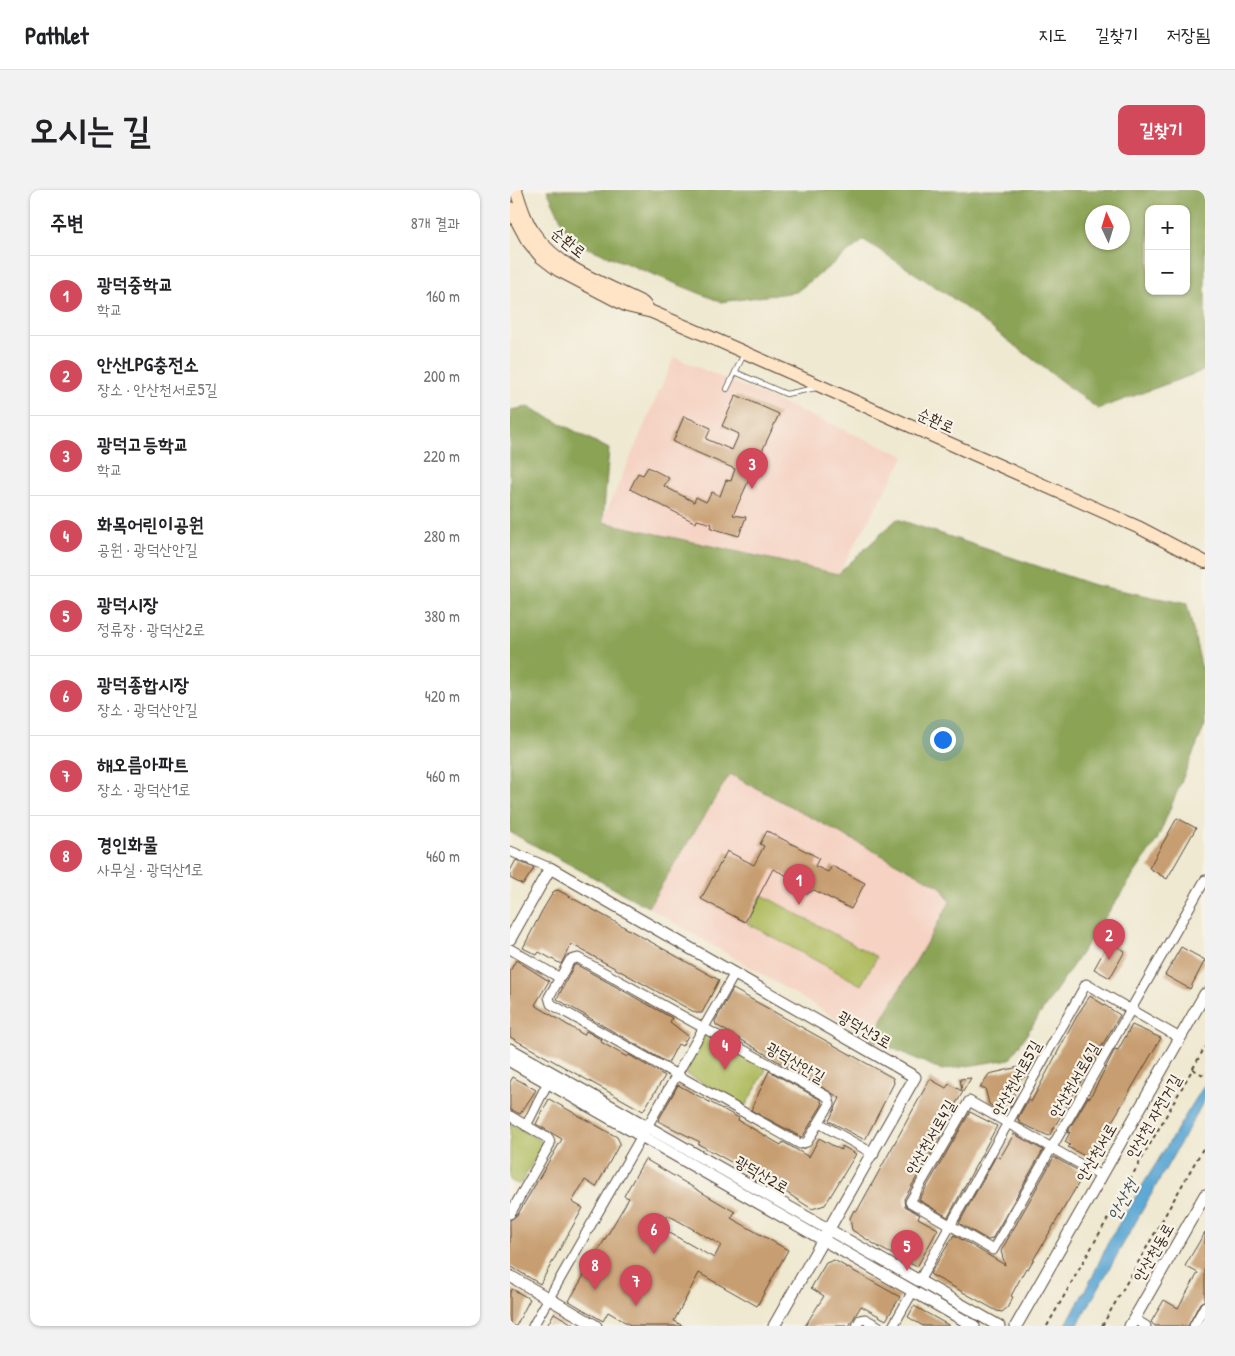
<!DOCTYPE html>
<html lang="ko">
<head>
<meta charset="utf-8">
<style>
  :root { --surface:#fff; --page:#f2f2f2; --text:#202124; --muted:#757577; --line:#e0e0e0; --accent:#d1495b }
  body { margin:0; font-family:"Patrick Hand","Poor Story",sans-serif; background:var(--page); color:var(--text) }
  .controls { position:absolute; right:15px; top:15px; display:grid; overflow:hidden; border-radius:10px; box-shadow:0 1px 4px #0004 }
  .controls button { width:45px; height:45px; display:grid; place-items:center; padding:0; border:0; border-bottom:1px solid var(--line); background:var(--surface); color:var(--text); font:25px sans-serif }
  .compass { position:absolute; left:575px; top:15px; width:45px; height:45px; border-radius:50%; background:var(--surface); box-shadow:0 1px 4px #0004; rotate:356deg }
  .you { position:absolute; left:432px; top:549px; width:18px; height:18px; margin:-12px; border:4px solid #fff; border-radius:50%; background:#1a73e8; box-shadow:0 0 0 8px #1a73e833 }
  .badge { display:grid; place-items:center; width:32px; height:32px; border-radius:50%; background:var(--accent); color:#fff; font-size:16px; font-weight:700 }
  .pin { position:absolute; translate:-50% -41px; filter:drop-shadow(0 1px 2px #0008) }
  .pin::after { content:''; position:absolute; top:26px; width:18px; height:15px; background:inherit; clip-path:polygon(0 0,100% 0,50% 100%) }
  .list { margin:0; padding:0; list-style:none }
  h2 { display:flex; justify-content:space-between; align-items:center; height:65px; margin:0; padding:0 20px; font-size:21px }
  h2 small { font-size:16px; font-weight:400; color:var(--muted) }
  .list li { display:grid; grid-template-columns:32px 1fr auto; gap:15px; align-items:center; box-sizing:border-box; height:80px; padding:0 20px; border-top:1px solid var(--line) }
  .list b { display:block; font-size:19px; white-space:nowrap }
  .list p { margin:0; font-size:16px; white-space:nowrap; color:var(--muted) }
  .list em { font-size:16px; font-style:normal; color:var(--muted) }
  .map { position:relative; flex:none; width:695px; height:1136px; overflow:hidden; border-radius:10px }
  header { display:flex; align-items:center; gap:30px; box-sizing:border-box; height:70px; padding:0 25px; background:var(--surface); border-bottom:1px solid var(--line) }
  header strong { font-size:24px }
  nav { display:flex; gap:28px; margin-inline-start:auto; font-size:18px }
  .intro { display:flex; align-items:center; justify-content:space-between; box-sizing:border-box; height:120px; padding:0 30px }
  h1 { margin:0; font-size:35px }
  .button { padding:12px 22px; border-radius:10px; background:var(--accent); color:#fff; font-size:18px; font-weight:700 }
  main { display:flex; gap:30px; padding:0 30px }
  aside { flex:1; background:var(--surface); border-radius:10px; box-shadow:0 1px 4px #0004 }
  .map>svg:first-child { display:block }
</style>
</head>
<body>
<header>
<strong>Pathlet</strong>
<nav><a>지도</a><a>길찾기</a><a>저장됨</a></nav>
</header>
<div class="intro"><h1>오시는 길</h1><a class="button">길찾기</a></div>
<main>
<aside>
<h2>주변<small>8개 결과</small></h2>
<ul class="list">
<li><span class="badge">1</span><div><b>광덕중학교</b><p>학교</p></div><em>160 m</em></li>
<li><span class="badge">2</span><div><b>안산LPG충전소</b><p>장소 · 안산천서로5길</p></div><em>200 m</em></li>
<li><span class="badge">3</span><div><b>광덕고등학교</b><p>학교</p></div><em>220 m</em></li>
<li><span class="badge">4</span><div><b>화목어린이공원</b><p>공원 · 광덕산안길</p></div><em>280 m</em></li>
<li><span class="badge">5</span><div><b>광덕시장</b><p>정류장 · 광덕산2로</p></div><em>380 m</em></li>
<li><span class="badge">6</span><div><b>광덕종합시장</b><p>장소 · 광덕산안길</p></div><em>420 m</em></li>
<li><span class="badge">7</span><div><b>해오름아파트</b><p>장소 · 광덕산1로</p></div><em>460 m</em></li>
<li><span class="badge">8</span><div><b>경인화물</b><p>사무실 · 광덕산1로</p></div><em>460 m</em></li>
</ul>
</aside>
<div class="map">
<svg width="695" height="1136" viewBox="0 0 695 1136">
  <rect width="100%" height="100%" fill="#f7f3e8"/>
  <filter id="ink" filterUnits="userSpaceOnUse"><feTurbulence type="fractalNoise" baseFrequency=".02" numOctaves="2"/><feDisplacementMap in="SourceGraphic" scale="10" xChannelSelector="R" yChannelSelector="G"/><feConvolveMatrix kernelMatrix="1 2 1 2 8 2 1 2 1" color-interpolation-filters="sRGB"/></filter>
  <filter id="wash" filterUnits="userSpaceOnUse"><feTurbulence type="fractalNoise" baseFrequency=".0096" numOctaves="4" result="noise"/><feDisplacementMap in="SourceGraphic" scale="20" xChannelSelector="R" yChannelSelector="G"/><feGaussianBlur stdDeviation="1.12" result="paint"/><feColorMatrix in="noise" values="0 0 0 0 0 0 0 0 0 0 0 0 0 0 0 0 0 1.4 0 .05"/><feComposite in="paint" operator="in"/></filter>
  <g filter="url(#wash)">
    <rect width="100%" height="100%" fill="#efe9d1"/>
    <path fill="#f5d2c2" d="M164 167 395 266 328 384 92 332Z
      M220 583 431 697 440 713 361 849 138 717Z"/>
    <path fill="#aebb5d" stroke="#74723e" d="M252 705 367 767 351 795 237 733Z
      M197 845 255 877 256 880 236 915H233L176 884 175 881 194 846Z
      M0 933 31 951 32 956 11 993 7 994 0 990Z"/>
    <path fill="#8aa354" stroke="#626639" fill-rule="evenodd" d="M37 0H695V180L588 219 441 107 354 50 286 102 211 112 61 51ZM639 19H676V101H639ZM582 22H612V52H582Z
      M19 217 99 259 93 332 328 384 387 329 584 395 677 414 691 475 695 481V535L647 650 500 869 432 880 361 849 440 712 431 697 220 584 138 717 0 642V220Z"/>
    <path fill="#5da8d5" stroke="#4c697a" d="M695 894V909L567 1136H555L582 1088 599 1050Z"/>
    <g id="blocks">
      <path fill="#c79e71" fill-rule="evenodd" d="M226 205 269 224 223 325 236 327 229 346 201 338 202 334 187 330 186 333 120 299 128 283 133 285 138 277 159 288 154 296 184 312 186 307 196 312 202 302 210 306 216 290 221 291 225 279 163 252 174 226 201 238 196 249 222 260 229 244 212 236Z
        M667 628 686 638 657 689 639 678Z
        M257 641 309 668 305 676 318 682 322 676 355 693 341 719 304 700 297 704 280 695V687L263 679 235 732 191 709 217 661 244 675 254 656 250 654Z
        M6 670 24 678 13 695 0 688V681Z
        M48 700 209 790 192 823H186L61 754 51 774 29 762 27 765 13 758 32 721 44 701Z
        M599 752 615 761 600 788 584 779Z
        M671 757 695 770 680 799 655 785Z
        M6 770 39 791 25 815 74 845 76 841 92 850 91 852 117 867 119 865 155 886 133 921 0 847V781Z
        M64 775H67L162 828 160 832 178 846 172 856 168 854 158 873 47 809Z
        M223 799 383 888 384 893 355 950 319 931 330 908 206 835 205 831Z
        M580 806 610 825 539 946 510 933 508 928 518 910 521 912 568 824Z
        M622 835 651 848 580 969 558 957 560 955 555 952 560 942 557 943 578 907 580 908 605 859 608 860Z
        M522 874 515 887 501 890 505 908 499 919 490 921 479 914 475 898H470L479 884Z
        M259 881 311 910 312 915 293 946 291 947 241 920Z
        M3 887 26 900 10 924 0 919V892Z
        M461 888 434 934 437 936 394 1009 395 1016 410 1025 408 1028 428 1039 407 1077 372 1059 342 1040 340 1028 344 1020 347 1021 420 889 436 898 439 894 452 901 450 889Z
        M168 895 229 928 228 930 271 955 273 952 299 967 309 948 331 960 332 956 346 964 315 1015 302 1019 274 1001 188 954 190 952 148 931Z
        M39 909 107 947 110 953 86 997 75 990 62 1012 73 1018 30 1094 0 1076V1030L8 1024 52 949 26 934Z
        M460 922 487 936 438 1027 409 1010Z
        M504 944 533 960 482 1049 478 1050 449 1033 486 966 490 968Z
        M544 967 574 984 518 1079 516 1078 501 1106 503 1107 497 1118 492 1122 487 1121 420 1084 444 1045 495 1075 491 1061Z
        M135 969 225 1022 221 1028 278 1060 247 1116 189 1083 164 1131 173 1136H122L98 1122 93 1131 59 1111 119 1008 114 1006ZM158 1025 211 1055 204 1068 151 1038Z
        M695 1042V1110L690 1113 678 1136H645L641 1132 654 1110 668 1118 688 1083 675 1076Z
        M324 1070 390 1107 376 1130 351 1116 339 1136H295L314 1106 301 1098 316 1073Z
        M2 1099 20 1109 6 1136H0V1103Z
        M404 1116 440 1136H413L398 1127Z
        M44 1123 66 1136H37Z"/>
    </g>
  </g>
  <g filter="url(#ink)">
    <use href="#blocks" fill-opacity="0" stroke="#564739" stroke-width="1"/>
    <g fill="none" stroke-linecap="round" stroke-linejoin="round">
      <g stroke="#564739" stroke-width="6">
        <path id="service" d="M225 182 276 204 306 198
          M217 199 234 164"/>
      </g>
      <g stroke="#564739" stroke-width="11">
        <path id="minor" d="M0 661 40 678
          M0 759 50 788
          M68 768 318 907 320 914 297 952 290 954 41 814 39 807 60 770Z
          M0 926 39 949 40 954 0 1024
          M309 933 364 964
          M16 936 38 892
          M591 986 459 911 400 1012 483 1060 695 690
          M409 1091 576 794 670 848
          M624 1129 636 1136
          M23 1136 225 783
          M347 1136 350 1130 355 1129 368 1136
          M383 1136 403 1101
          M684 1136 695 1116"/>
      </g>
      <g stroke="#564739" stroke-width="13">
        <path id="tertiary" d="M0 749 40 678 405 887 264 1136
          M0 859 489 1136
          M0 871 464 1136
          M0 1086 86 1136
          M506 1136 695 804
          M620 1136 695 1005"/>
      </g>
      <g stroke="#564739" stroke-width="14">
        <path id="secondary" d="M6 0C11 16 16 33 26 46 51 80 96 94 133 113L138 119
          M0 18 17 50 31 67 48 80 117 116 142 122 193 144 630 338 695 372"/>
      </g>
      <path stroke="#564739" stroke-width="2" stroke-dasharray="4 4" stroke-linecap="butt" d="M683 879 695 886
        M537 1136 695 857
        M592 1136 695 955"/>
      <use href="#service" stroke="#fff" stroke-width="4.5"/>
      <use href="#minor" stroke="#fff" stroke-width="9"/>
      <use href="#tertiary" stroke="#fff" stroke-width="11"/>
      <use href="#secondary" stroke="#ffe4c6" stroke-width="12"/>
    </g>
  </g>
  <g text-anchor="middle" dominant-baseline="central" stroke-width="4.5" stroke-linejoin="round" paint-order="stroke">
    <g font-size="16" fill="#3b2a1e" stroke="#f7f3e8">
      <text transform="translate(59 52) rotate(39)">순환로</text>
      <text transform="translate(426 230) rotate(24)">순환로</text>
      <text transform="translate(355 839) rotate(30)">광덕산3로</text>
      <text transform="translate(286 872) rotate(30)">광덕산안길</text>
      <text transform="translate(506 888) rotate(-61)">안산천서로5길</text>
      <text transform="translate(564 890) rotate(-60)">안산천서로6길</text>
      <text transform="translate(643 926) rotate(-60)">안산천 자전거길</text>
      <text transform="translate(420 947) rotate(-60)">안산천서로4길</text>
      <text transform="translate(586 962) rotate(-60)">안산천서로</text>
      <text transform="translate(252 984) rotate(30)">광덕산2로</text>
      <text transform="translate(643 1062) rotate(-60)">안산천동로</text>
    </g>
    <g font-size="18" font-style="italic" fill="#47565e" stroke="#f7f3e8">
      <text transform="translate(612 1010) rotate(-61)">안산천</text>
    </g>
  </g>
</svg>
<div class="controls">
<button>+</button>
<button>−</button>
</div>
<svg class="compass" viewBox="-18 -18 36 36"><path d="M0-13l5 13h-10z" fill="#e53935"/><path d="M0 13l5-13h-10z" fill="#757577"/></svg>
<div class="you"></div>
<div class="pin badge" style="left:289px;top:715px">1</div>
<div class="pin badge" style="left:599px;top:770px">2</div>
<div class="pin badge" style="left:242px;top:299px">3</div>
<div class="pin badge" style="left:215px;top:880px">4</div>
<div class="pin badge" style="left:397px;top:1081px">5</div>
<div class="pin badge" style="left:144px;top:1064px">6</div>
<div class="pin badge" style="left:126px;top:1116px">7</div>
<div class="pin badge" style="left:85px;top:1100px">8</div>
</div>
</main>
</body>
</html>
